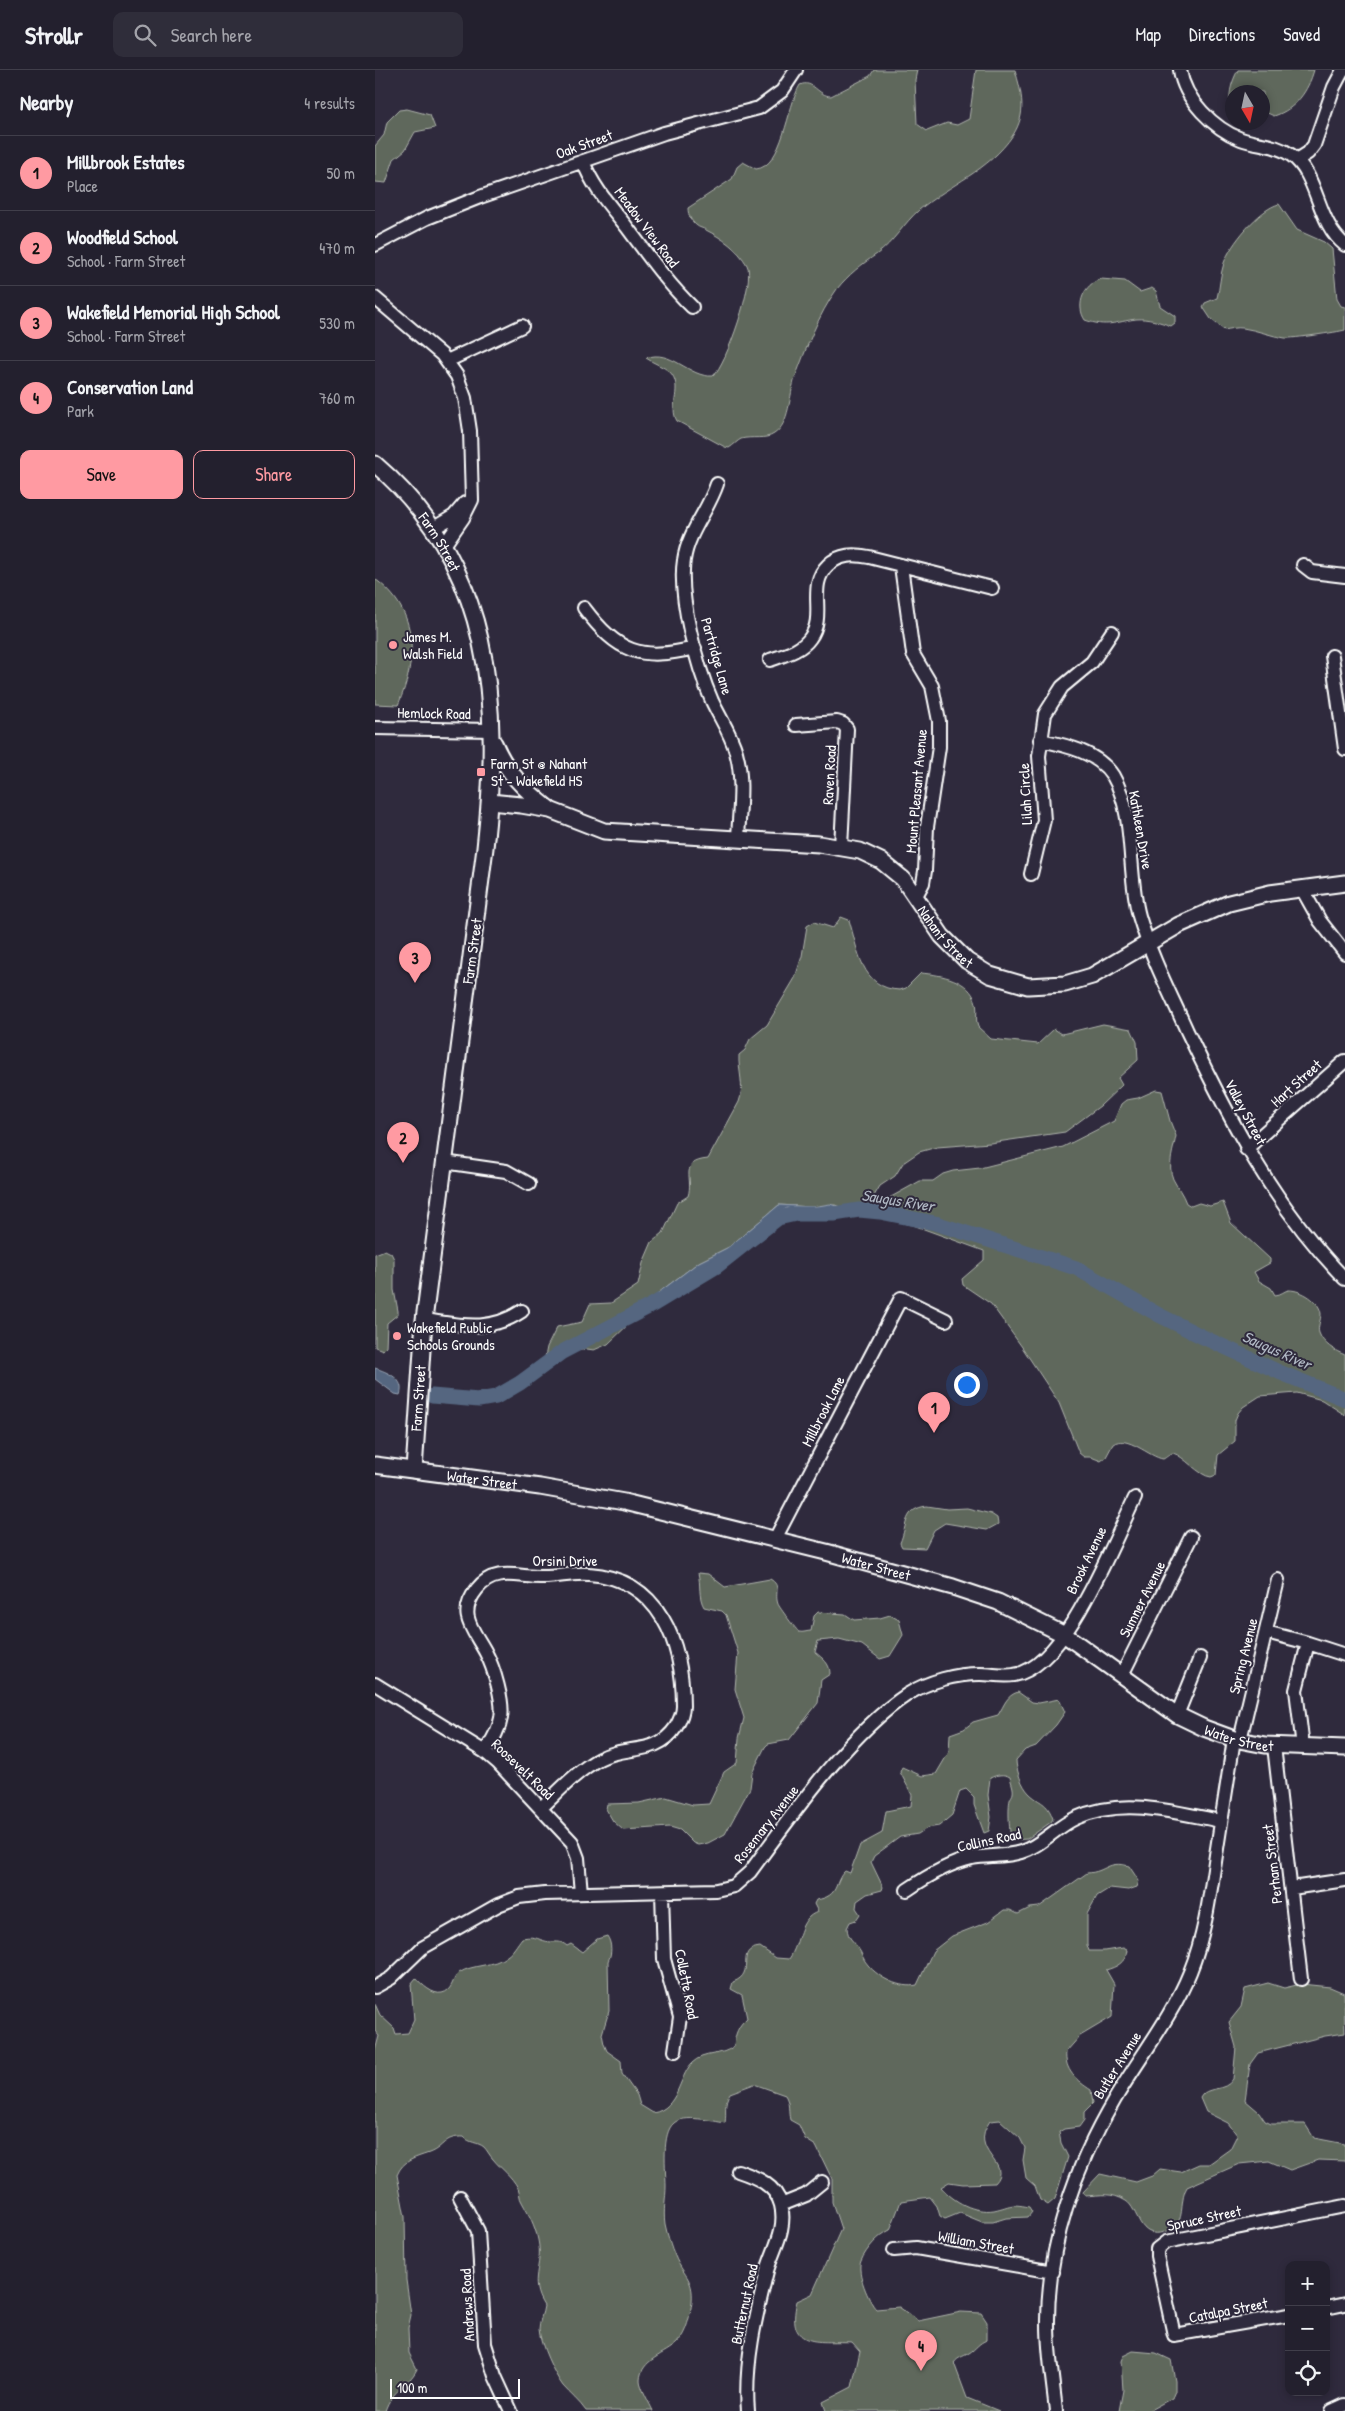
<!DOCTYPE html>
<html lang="en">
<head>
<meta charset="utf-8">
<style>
  :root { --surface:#23202e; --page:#2f2d3a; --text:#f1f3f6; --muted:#a3a3aa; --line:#403e4a; --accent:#ff9aa2 }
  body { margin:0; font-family:"Patrick Hand",sans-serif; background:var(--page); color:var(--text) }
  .controls { position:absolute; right:15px; bottom:15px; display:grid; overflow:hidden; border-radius:10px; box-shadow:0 2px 8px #0003 }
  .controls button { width:45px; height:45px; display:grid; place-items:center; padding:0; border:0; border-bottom:1px solid var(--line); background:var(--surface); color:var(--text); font:25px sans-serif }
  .compass { position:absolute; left:850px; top:15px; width:45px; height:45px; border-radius:50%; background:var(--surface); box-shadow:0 2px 8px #0003; rotate:171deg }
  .scale { position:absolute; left:15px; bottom:12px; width:130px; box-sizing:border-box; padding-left:5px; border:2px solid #fff; border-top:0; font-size:14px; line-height:18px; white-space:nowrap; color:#fff; -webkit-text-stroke:4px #2f2a3d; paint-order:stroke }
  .you { position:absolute; left:591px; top:1314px; width:18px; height:18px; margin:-12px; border:4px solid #fff; border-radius:50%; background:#1a73e8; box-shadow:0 0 0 8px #1a73e833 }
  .badge { display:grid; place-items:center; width:32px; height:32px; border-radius:50%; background:var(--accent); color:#111; font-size:16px; font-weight:700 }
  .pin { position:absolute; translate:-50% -41px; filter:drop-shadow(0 1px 2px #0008) }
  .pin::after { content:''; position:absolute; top:26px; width:18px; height:15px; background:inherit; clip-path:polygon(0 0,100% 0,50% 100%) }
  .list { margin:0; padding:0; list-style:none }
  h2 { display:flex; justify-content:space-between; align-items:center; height:65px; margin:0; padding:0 20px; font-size:21px }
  h2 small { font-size:16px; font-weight:400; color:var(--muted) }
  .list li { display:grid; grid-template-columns:32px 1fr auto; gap:15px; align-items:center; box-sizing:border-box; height:75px; padding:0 20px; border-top:1px solid var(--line) }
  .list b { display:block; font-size:19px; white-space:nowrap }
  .list p { margin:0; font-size:16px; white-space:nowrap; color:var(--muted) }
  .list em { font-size:16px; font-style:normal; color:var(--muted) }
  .actions { display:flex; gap:10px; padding:15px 20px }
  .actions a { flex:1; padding:11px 0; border:1px solid var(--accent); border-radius:10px; text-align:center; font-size:18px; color:var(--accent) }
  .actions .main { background:var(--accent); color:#111 }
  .icon { flex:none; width:28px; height:28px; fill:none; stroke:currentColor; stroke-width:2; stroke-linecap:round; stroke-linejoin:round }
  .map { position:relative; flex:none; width:970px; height:2341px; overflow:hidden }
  header { display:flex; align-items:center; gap:30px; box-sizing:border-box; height:70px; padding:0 25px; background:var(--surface); border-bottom:1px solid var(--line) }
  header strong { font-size:24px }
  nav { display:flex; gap:28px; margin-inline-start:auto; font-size:18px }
  .search { width:350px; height:45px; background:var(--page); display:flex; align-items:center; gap:12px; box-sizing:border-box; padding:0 18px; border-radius:10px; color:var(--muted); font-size:19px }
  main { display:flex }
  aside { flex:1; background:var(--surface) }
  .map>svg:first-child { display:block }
</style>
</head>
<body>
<header>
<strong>Strollr</strong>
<div class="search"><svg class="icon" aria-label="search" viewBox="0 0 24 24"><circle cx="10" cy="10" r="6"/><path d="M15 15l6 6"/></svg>Search here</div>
<nav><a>Map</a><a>Directions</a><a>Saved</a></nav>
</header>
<main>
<aside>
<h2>Nearby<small>4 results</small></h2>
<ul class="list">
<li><span class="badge">1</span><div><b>Millbrook Estates</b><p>Place</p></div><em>50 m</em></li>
<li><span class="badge">2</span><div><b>Woodfield School</b><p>School · Farm Street</p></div><em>470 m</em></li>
<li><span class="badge">3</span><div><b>Wakefield Memorial High School</b><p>School · Farm Street</p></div><em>530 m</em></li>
<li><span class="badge">4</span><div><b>Conservation Land</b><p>Park</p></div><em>760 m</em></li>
</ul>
<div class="actions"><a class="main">Save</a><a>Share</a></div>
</aside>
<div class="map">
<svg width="970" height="2341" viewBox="0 0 970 2341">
  <rect width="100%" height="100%" fill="#2f2a3d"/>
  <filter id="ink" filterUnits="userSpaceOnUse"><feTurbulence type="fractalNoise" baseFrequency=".02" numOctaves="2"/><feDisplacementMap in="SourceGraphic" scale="10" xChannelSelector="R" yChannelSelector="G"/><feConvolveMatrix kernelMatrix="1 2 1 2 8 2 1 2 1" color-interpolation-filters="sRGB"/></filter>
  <g filter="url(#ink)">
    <path fill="#5f685b" stroke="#afb4ad" d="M499 0H542L540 10 542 54 552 61 572 53 582 55 594 49 601 0H640C647 24 652 43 638 65 614 101 575 114 544 140 529 153 518 173 502 184 487 194 473 205 462 219 443 245 431 279 420 308 414 325 415 354 399 364 391 370 376 366 366 369 362 371 359 375 354 378L350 377 302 351C293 336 309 317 295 302 288 296 278 293 271 288 296 278 314 308 338 306 351 295 381 210 372 195 363 179 347 168 331 160 328 158 324 158 321 155 316 151 313 145 313 138L357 109 362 97 368 92 381 99C408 97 412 36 425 15 438 9 443 26 456 26L495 6Z
      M863 0H939C933 21 921 39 899 46L888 41V22H858L857 41C852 27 856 13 863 0Z
      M32 39 55 45 60 58 40 62 30 80 19 89 11 113 0 112V76L9 65 12 52 24 40Z
      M904 134 922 160 949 172 957 179 962 229 966 236 970 237V260C963 262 917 269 910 268 896 266 882 260 868 258 862 257 855 259 849 260L836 249 828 237 830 233 842 228C845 217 845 205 849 193 855 175 884 139 904 134Z
      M726 209 750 211 765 222 777 218 781 221 785 236 800 246V253L796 256C786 252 772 248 761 249 740 252 732 258 710 250 700 235 709 214 726 209Z
      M0 509C44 541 43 589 23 635L0 634Z
      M466 847 474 850C483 879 486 919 525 920L531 918 546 903C566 905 595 909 601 933 603 941 600 949 603 957L616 969 663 974 679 959 687 964 728 954 756 959 762 972 763 990 743 1008 747 1015 725 1036 690 1062 615 1073 562 1077 544 1082 528 1093 520 1106 505 1116 499 1126 501 1130 507 1132 545 1111H558L568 1104 578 1101 605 1098 688 1077 739 1051 746 1034 751 1030 763 1028 781 1020 787 1021 795 1051 801 1066C799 1078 792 1095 798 1109 802 1117 808 1124 811 1133L816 1136 824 1133 835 1136 848 1132 856 1153 895 1189V1193L879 1202 884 1211 896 1218 900 1225C906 1225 910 1220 914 1220 927 1220 945 1231 946 1244 946 1250 942 1257 944 1263 948 1274 960 1281 970 1285V1345L947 1330 922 1323 885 1326 868 1337 863 1343 860 1350V1371L843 1385 841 1405 836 1407C824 1406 809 1386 798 1383 795 1383 791 1388 788 1389 774 1387 752 1364 738 1374L731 1387 726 1391 716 1387H709L704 1383 684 1333 647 1277 616 1234 588 1215 587 1209 609 1190V1181L486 1136 471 1139 460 1135 437 1137 404 1135 354 1177 324 1192 287 1220 268 1236 259 1249 233 1274 219 1280 212 1279 170 1287 172 1277 182 1257 207 1252 215 1234 236 1233 263 1215 268 1193 277 1172 288 1163 302 1133 313 1126C319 1108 303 1092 333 1089L364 1032C370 1017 363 1001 364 985L370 980 375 969 392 955 420 908 427 886 432 856 439 852 458 858Z
      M10 1180 16 1183 19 1189V1220L23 1241V1244L12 1253 11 1277 8 1280 0 1277V1184Z
      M552 1436 572 1439 592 1438 616 1444 622 1448 623 1454 612 1460 570 1453 559 1460 550 1478 527 1477 525 1473C533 1454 528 1439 552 1436Z
      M323 1503 333 1504 350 1517 395 1509C407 1516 399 1523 403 1534 404 1537 422 1561 424 1562 428 1563 432 1561 436 1561L439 1546 443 1542 470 1544 479 1550 505 1548 515 1545 524 1550 528 1565 515 1586 505 1589 487 1575 464 1569 443 1571 440 1582C448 1589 455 1593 455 1604L446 1610 443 1633 414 1670 393 1674 390 1677 377 1703 375 1718 350 1764 333 1773 323 1775 318 1773 305 1760 295 1757 248 1760 238 1751 231 1739 232 1734 264 1733 291 1727 318 1735 334 1734 349 1702 362 1693 364 1668 369 1648 360 1619 363 1583 351 1545 347 1541 329 1537C323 1527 326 1514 323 1503Z
      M643 1622 657 1632 664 1633 684 1629 690 1642 681 1655 661 1676 650 1680 641 1690C641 1700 647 1716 654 1723 665 1734 672 1731 678 1749L676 1752 652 1769 637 1770C634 1765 633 1736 635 1730 635 1728 638 1725 638 1723 639 1718 636 1712 635 1707 628 1703 622 1705 615 1708L613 1725 616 1747 614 1761 609 1763 599 1735V1727L591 1719 585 1721 577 1745 564 1756 552 1758 543 1764 525 1767 499 1786 496 1792 508 1817 507 1820 492 1824 482 1831 481 1838 485 1844 481 1850 475 1852 472 1858C473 1869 478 1870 483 1878 487 1883 488 1890 493 1895 504 1908 525 1919 542 1915L558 1881 577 1866 613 1852 629 1840H635L643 1844 655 1838 664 1837 712 1803C732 1802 732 1790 754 1796L764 1811 762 1817 753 1820 735 1818 722 1826 712 1844V1875L714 1881H729L748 1878 752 1880C751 1893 741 1897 731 1900L739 1914 737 1947 705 1966 691 1982C689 2000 702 2011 716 2020L718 2033 709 2042V2050L704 2057 689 2059 684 2062 686 2073 693 2087 680 2129 673 2135 665 2130 660 2116 651 2108 648 2090 650 2078 645 2068 625 2050 615 2051C592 2082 639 2093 619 2113L588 2114 574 2112 566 2117C579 2132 599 2143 619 2140 637 2136 634 2133 654 2137L657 2142 653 2147 631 2148 618 2152H607L585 2143 570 2149 565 2146 562 2136 555 2127 526 2131 515 2160C504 2165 491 2179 486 2191 481 2202 494 2232 501 2239L524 2237 543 2251 586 2242 606 2243 612 2252V2270C603 2273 601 2279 594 2283 588 2287 583 2287 579 2293L592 2328 624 2341H451L448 2332 477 2317 485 2281 477 2272C446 2270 410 2281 422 2231L437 2224 466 2159 457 2132V2109L441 2076 430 2069 424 2055 415 2050C413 2041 415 2033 410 2025L379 2014 355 2023C348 2034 352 2041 350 2053 338 2051 309 2044 299 2053 286 2063 291 2100 291 2116 291 2129 288 2140 290 2154 292 2164 296 2177 300 2186 307 2204 319 2208 317 2231 315 2246 312 2262 302 2273 290 2285 266 2289 265 2310 265 2317 275 2334 278 2341H211C204 2331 196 2325 188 2316 179 2304 165 2274 164 2259 164 2252 168 2243 169 2236 152 2209 169 2198 163 2170 160 2155 154 2145 147 2132 144 2128 145 2122 143 2118 136 2105 127 2100 118 2089 115 2086 112 2080 109 2077 103 2072 94 2073 89 2067 68 2066 70 2077 54 2083 40 2088 28 2090 22 2105L30 2147 31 2210 36 2245 33 2258 34 2283 42 2299C33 2317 17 2319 10 2341H0V1981L4 1966 0 1961V1934L5 1945 19 1958 21 1964 33 1963 39 1950 36 1914 41 1908C47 1915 58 1925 67 1923 78 1921 77 1908 84 1903 97 1894 119 1897 132 1886 138 1882 142 1874 147 1868 163 1865 163 1871 176 1872 183 1872 186 1871 192 1876L196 1874 207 1882 222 1869 232 1866C237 1873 237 1884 233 1891L234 1941 227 1964 229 1974 232 1981 246 1991 247 2004 262 2025 265 2035 278 2043C304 2038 303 2008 317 1993 329 1981 347 1987 359 1976 360 1964 363 1956 372 1948L367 1925 356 1919 358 1912C383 1903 358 1880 385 1877L401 1888 414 1889C426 1872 423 1848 443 1842L439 1834 441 1830C466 1826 458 1812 470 1801L475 1803 485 1775 507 1763 511 1741 536 1736 537 1725 525 1702 527 1697 547 1706 561 1704 574 1682 575 1664 589 1659 598 1652 623 1645C630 1634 631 1626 643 1622Z
      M893 1913 909 1918 926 1914 955 1917 969 1923 970 1963 950 1966 883 1983 875 1994 870 2030 884 2042 890 2051 896 2054H930L939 2068 970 2074V2091L943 2090 915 2100 894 2091 864 2094 812 2117C805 2128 809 2146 802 2154 800 2157 793 2160 789 2162 763 2170 764 2139 751 2131 736 2122 727 2125 710 2126L708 2122 725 2104 761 2112 777 2106 785 2099 806 2102 824 2094H834L855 2079 862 2065 853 2053 831 2042 825 2028C831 2015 850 2023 858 2009L861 1977 854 1952 866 1937 870 1919Z
      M758 2281 781 2283 796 2290 800 2311V2321L797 2328 773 2341H744L748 2320 746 2291 748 2286Z"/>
    <path fill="#546680" stroke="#98a3b3" d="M455 1134 467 1138 463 1140 435 1142 412 1138 389 1151 337 1196 270 1236 259 1249 268 1236 287 1220 324 1192 354 1177 404 1135 437 1137Z
      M0 1298C12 1302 31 1309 25 1325L20 1324 0 1309Z"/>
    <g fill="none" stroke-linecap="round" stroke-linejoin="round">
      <path stroke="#546680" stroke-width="15" d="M57 1326 104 1330 121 1327 145 1313 187 1282 279 1234 342 1196 403 1148 421 1144H459L484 1140 505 1142 560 1153 701 1198 784 1245 830 1268 904 1302 970 1329"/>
      <g stroke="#fff" stroke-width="16">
        <path id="minor" d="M805 0C809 29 839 59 866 69 883 75 901 74 916 85 944 105 941 152 970 175
          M922 90 933 83 939 75 959 17 968 0
          M208 91C217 116 235 136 251 156 272 184 292 213 317 237
          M0 175 52 148 105 127 289 63 384 38 407 21 421 0
          M0 228 67 285 82 306 90 328 95 361 97 430 88 448 70 474
          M72 291 147 256
          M342 414C333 441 313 462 309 490 303 526 322 597 337 631 345 648 356 664 361 682 369 710 364 741 363 769
          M59 458 79 446 90 433
          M928 495 937 502 970 506
          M526 496 538 584 557 616 564 651V677L552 757 550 801 548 813 541 826
          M209 538C243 583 265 591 320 578
          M957 586 970 679
          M395 590C409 585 426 581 435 568 452 545 431 516 453 495 465 484 479 484 494 487L617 518
          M421 655 462 652 468 654 472 659 466 777
          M0 658 117 660
          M665 670C690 675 723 682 738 706 761 745 752 803 764 846 776 887 795 923 812 961 855 1051 899 1136 970 1209
          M656 804 669 750 664 686 670 644 687 617 717 592 737 562
          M927 819 945 851 970 883
          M871 1079 970 991
          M69 1092 131 1101 154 1114
          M49 1250C86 1255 114 1263 147 1241
          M400 1469 526 1228 571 1250
          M891 1562 933 1573 921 1620 928 1677
          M933 1573 970 1585
          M747 1605 816 1467
          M0 1614 110 1682 123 1693 197 1772 203 1788 206 1823
          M802 1645 825 1588
          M865 1670 903 1510
          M899 1676 926 1909
          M110 1682C116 1672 124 1661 126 1648 129 1632 119 1598 111 1583 99 1560 81 1545 102 1519 119 1497 143 1507 165 1507 182 1508 197 1502 214 1504 285 1509 308 1573 308 1636 308 1644 305 1650 301 1657 281 1687 252 1674 224 1689 202 1701 184 1721 166 1738
          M917 1818 970 1810
          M532 1820C551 1807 574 1793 597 1788 613 1785 630 1787 646 1782 666 1776 681 1757 701 1748 749 1727 797 1742 846 1751
          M287 1822 289 1889 305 1947 300 1981
          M0 1917 16 1908 47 1878 123 1835 144 1827 170 1824 341 1820 359 1816 375 1802C416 1746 475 1662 533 1624 554 1611 581 1604 605 1604 617 1604 628 1607 639 1605 691 1597 738 1472 760 1428
          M363 2101C381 2107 401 2115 406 2135 412 2160 398 2179 392 2201 381 2246 369 2294 373 2341
          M85 2127 103 2161 110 2274 120 2306 136 2341
          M406 2135 431 2125 447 2112
          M519 2180 541 2178 678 2202
          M951 2238 970 2234
          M914 2245 799 2265 782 2186V2179L791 2172 970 2136
          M681 2341C678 2312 673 2283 673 2255 672 2176 700 2096 740 2029 764 1988 797 1947 815 1902 830 1865 835 1825 841 1785 847 1746 853 1708 859 1669
          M957 2341 970 2335"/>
      </g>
      <g stroke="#fff" stroke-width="19">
        <g id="major">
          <path id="s1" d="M0 394C118 495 126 634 110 778L49 1250 39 1400"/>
          <path d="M119 673C131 702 150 720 174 739"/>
          <path id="s2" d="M115 732 146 735 175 740 229 761 444 774 485 781 506 791 528 809 567 866 592 891 615 905 653 916 690 914 717 906 804 855 854 833 895 823 970 813"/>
          <path id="s3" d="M0 1395 165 1417 249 1432 451 1482 578 1517 623 1532 690 1565 802 1645 829 1658 859 1669 890 1675 970 1678"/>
        </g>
      </g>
      <use href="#minor" stroke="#2f2a3d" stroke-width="12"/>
      <use href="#major" stroke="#2f2a3d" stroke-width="15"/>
    </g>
  </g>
  <g fill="#ff9aa2" stroke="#2f2a3d" stroke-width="2">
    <circle cx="18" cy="575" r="5"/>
    <rect x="101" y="697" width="10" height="10" rx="2.5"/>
    <circle cx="22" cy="1266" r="5"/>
  </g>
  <g text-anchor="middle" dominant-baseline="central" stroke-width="4" stroke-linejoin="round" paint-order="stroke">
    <g font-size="15" fill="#fff" stroke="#2f2a3d">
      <text transform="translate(209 74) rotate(-20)">Oak Street</text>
      <text transform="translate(272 157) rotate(53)">Meadow View Road</text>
      <text stroke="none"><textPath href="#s1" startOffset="102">Farm Street</textPath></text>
      <text transform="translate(342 586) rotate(74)">Partridge Lane</text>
      <text transform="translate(59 643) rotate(1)">Hemlock Road</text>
      <text transform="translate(454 705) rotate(-87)">Raven Road</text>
      <text transform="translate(541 721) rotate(-85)">Mount Pleasant Avenue</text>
      <text transform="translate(650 724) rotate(-93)">Lilah Circle</text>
      <text transform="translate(766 760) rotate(80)">Kathleen Drive</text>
      <text stroke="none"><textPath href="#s2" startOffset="499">Nahant Street</textPath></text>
      <text transform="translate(97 881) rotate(-82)">Farm Street</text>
      <text transform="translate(921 1013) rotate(-42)">Hart Street</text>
      <text transform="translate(871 1042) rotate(62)">Valley Street</text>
      <text transform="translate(43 1328) rotate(-86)">Farm Street</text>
      <text transform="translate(448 1341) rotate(-63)">Millbrook Lane</text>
      <text stroke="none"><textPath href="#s3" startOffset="108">Water Street</textPath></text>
      <text x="190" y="1490">Orsini Drive</text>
      <text transform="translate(711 1490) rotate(-64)">Brook Avenue</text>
      <text stroke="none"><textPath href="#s3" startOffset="512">Water Street</textPath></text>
      <text transform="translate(767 1529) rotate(-63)">Sumner Avenue</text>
      <text transform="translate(868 1586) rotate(-76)">Spring Avenue</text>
      <text stroke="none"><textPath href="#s3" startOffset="918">Water Street</textPath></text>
      <text transform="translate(148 1699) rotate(44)">Roosevelt Road</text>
      <text transform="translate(391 1754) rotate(-52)">Rosemary Avenue</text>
      <text transform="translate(614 1770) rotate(-12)">Collins Road</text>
      <text transform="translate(897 1794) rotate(-97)">Perham Street</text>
      <text transform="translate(312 1914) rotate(79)">Collette Road</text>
      <text transform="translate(742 1995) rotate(-58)">Butler Avenue</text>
      <text transform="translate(829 2148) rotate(-12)">Spruce Street</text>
      <text transform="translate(601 2172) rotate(10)">William Street</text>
      <text transform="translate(369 2234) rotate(-78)">Butternut Road</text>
      <text transform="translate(92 2235) rotate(-93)">Andrews Road</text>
      <text transform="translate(853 2240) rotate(-11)">Catalpa Street</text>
    </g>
    <g font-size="15" fill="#fff" stroke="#2f2a3d" text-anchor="start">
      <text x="28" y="566">James M.<tspan x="28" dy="17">Walsh Field</tspan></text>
      <text x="116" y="693">Farm St @ Nahant<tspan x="116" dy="17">St - Wakefield HS</tspan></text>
      <text x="32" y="1257">Wakefield Public<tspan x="32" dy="17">Schools Grounds</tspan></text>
    </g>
    <g font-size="16" font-style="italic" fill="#b2bac6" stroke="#2f2a3d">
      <text transform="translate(523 1130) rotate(9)">Saugus River</text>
      <text transform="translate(902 1280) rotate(24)">Saugus River</text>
    </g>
  </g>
</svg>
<div class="controls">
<button>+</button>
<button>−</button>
<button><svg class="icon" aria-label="locate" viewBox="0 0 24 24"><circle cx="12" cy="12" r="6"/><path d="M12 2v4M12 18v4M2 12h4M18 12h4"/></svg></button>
</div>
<svg class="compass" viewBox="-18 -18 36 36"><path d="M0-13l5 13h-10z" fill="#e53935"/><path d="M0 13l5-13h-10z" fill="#a3a3aa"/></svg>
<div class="scale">100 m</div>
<div class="you"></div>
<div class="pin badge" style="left:559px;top:1363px">1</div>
<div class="pin badge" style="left:28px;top:1093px">2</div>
<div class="pin badge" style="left:40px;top:913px">3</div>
<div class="pin badge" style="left:546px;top:2301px">4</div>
</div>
</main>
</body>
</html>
